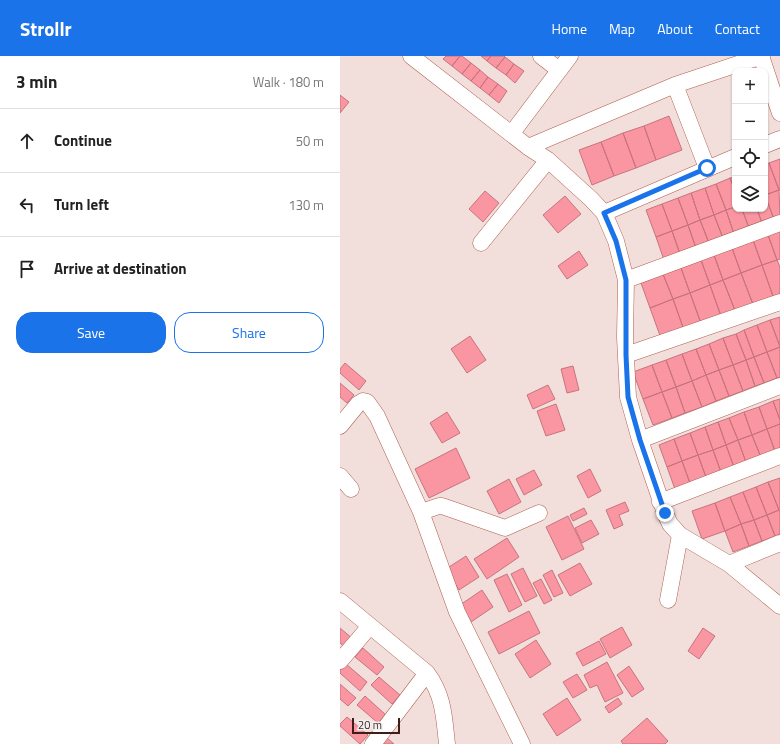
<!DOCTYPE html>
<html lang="en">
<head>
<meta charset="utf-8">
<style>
  :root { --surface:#fff; --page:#f6f6f6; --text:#222; --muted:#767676; --line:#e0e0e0; --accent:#1a73e8 }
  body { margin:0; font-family:"Titillium Web",sans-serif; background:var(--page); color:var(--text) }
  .controls { position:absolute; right:12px; top:12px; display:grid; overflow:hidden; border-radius:8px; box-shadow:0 1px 3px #0004 }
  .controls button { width:36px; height:36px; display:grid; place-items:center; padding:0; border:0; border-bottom:1px solid var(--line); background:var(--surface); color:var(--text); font:20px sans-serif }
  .scale { position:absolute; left:12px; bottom:10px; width:48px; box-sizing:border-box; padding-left:4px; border:2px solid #401e17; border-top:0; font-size:11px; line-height:14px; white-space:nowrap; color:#401e17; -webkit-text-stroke:3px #f1f1f1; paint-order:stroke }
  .stop { position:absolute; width:12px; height:12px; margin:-9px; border:3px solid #1a73e8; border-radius:50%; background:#fff }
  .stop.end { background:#1a73e8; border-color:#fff; box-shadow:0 1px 4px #0008 }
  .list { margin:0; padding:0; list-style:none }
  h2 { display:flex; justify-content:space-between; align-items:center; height:52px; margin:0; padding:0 16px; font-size:17px }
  h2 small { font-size:13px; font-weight:400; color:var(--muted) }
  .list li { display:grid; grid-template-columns:26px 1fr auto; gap:12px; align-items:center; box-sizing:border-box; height:64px; padding:0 16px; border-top:1px solid var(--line) }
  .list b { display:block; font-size:15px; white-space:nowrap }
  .list em { font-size:13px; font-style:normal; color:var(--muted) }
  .actions { display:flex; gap:8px; padding:12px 16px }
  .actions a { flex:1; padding:9px 0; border:1px solid var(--accent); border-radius:16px; text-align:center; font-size:14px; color:var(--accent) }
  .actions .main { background:var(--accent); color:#fff }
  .icon { flex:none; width:22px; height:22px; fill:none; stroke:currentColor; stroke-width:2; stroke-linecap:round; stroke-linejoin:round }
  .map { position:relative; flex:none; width:440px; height:688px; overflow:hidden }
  header { display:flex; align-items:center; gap:24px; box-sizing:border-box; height:56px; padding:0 20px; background:var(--accent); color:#fff }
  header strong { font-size:19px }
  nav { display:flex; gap:22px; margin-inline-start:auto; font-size:14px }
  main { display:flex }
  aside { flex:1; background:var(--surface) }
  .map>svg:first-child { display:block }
</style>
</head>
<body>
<header>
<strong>Strollr</strong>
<nav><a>Home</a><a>Map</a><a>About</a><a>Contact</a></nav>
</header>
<main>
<aside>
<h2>3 min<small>Walk · 180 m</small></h2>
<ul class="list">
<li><svg class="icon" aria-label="ahead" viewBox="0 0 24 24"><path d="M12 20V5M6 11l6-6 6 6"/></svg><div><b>Continue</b></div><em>50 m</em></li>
<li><svg class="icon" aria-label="left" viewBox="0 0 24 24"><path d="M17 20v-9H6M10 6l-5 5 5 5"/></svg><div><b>Turn left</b></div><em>130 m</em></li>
<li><svg class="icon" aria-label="arrive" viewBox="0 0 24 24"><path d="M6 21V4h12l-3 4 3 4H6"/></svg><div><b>Arrive at destination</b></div></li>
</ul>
<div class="actions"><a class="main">Save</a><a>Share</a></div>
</aside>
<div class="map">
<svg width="440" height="688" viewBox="0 0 440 688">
  <rect width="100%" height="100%" fill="#f2dfdb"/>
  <path fill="#f996a1" stroke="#c9737d" d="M106 0H120L112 10 103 3Z
    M120 0H122L131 7 122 18 112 10Z
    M141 0H151L147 5Z
    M151 0H164L165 1 156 12 147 5Z
    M165 1 174 8 166 19 156 12Z
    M131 7 140 14 131 25 122 18Z
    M174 8 184 15 175 27 166 19Z
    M140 14 148 21 140 32 131 25Z
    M148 21 158 28 149 39 140 32Z
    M158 28 167 35 159 47 149 39Z
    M0 39 9 46 0 57Z
    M329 60 342 94 316 104 304 70Z
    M304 70 316 104 296 112 283 77Z
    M283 77 296 112 274 120 261 86Z
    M261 86 274 120 252 129 239 94Z
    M440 103V134H439L429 107Z
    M429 107 439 134 425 139V109Z
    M395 121V135L390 122Z
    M390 122 395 135V151L386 154 376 128Z
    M376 128 386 154 374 159 365 132Z
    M365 132 374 159 360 164 351 137Z
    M439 134 440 160 434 163 425 139Z
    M145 135 159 147 143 166 129 153Z
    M351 137 360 164 348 169 338 142Z
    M225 140 241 158 218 177 203 159Z
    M425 140 434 163 422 167 417 153H425Z
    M338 142 348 169 332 175 322 148Z
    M322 148 332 175 316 181 306 154Z
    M395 151V153H402L409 172 394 178 386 154Z
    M402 153H417L422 167 409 172Z
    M386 154 394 178 383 182 374 159Z
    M374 159 383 182 369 187 360 164Z
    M360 164 369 187 356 192 348 169Z
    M348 169 356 192 340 198 332 175Z
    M440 174V203L437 204 428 179Z
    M332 175 340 198 324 204 316 181Z
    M428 179 437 204 422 209 413 184Z
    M413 184 422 209 401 217 392 192Z
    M392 192 401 217 383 224 374 199Z
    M239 195 248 209 227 223 218 210Z
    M374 199 383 224 370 229 361 204Z
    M361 204 370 229 350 237 341 212Z
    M437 204 440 211V241L434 243 422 209Z
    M422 209 434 243 414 251 401 217Z
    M341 212 350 237 333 243 323 218Z
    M401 217 414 251 396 257 383 224Z
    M323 218 333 243 310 252 301 227Z
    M383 224 396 257 382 263 370 229Z
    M370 229 382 263 362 270 350 237Z
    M350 237 362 270 345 277 333 243Z
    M333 243 345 277 322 285 310 252Z
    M440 261V290L430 264Z
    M430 264 440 291 427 296 417 269Z
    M417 269 427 296 414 301 404 274Z
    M404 274 414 301 406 304 396 278Z
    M396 278 406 304 393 309 383 282Z
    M130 280 146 304 127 317 111 293Z
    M383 282 393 309 379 314 369 288Z
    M369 288 379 314 366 319 356 293Z
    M440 291V321L437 322 427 296Z
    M356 293 366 319 352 325 342 298Z
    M427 296 437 322 424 327 414 301Z
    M342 298 352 325 336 331 326 304Z
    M414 301 424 327 415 330 406 304Z
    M326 304 336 331 322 336 312 309Z
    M406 304 415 330 403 335 393 309Z
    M5 307 26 325 19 334 0 317V313Z
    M312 309 322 336 303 343 293 316Z
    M393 309 403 335 389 340 379 314Z
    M233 310 239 334 227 337 221 313Z
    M379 314 389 340 376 345 366 319Z
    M366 319 376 345 362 351 352 325Z
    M352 325 362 351 345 357 336 331Z
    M0 327 14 339 7 347 0 341Z
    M208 329 215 343 193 353 187 339Z
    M336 331 345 357 332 362 322 336Z
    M322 336 332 362 313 369 303 343Z
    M440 343V364L433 345Z
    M433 345 440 364V368L427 373 419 351Z
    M216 348 225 374 206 380 197 355Z
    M419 351 427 373 412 379 404 356Z
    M107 356 120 377 102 387 90 367Z
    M404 356 412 379 398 384 389 362Z
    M389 362 398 384 386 389 378 366Z
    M378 366 386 389 373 394 365 371Z
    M440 368V397L436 398 427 373Z
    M365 371 373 394 358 399 350 377Z
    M427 373 436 398 422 404 412 379Z
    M350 377 358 399 342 405 334 383Z
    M412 379 422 404 407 409 398 384Z
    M334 383 342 405 327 411 319 389Z
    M398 384 407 409 395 414 386 389Z
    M386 389 395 414 382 419 373 394Z
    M116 392 130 422 89 442 75 413Z
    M373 394 382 419 367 424 358 399Z
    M358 399 367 424 351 430 342 405Z
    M342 405 351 430 336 436 327 411Z
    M250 413 261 435 248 442 237 420Z
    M194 414 202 429 184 439 176 423Z
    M440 422V453L439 454 428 426Z
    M169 423 181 446 159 458 147 435Z
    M428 426 439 454 427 459 416 431Z
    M416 431 427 459 414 464 403 436Z
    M403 436 414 464 401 468 390 441Z
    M390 441 401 468 385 475 375 447Z
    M285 446 289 455 279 459 283 469 274 473 266 454Z
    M375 447 385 475 362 483 352 455Z
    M244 452 247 458 233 465 230 459Z
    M439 454 440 457V478L435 480 427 459Z
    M427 459 435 480 422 485 414 464Z
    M228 460 244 493 222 504 206 471Z
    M251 464 259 478 242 487 235 472Z
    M414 464 422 485 409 490 401 468Z
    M401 468 409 490 393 496 385 475Z
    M167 482 179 501 147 523 134 503Z
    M126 500 139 521 119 534 106 513Z
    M240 507 252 528 230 540 218 519Z
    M183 512 197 540 185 546 171 518Z
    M212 514 223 537 214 541 203 519Z
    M167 518 182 549 169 556 154 524Z
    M201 523 212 544 204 548 193 527Z
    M142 534 153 551 131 566 120 549Z
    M189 555 200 577 159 598 148 576Z
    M282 571 292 589 270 602 260 583Z
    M0 572 13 583 6 592 0 587Z
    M363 572 375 580 359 603 348 595Z
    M196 584 211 608 190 622 175 598Z
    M259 585 266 598 243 610 236 597Z
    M23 592 44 611 37 619 15 601Z
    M267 606 283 637 265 646 257 629 250 632 244 619Z
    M6 608 27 626 20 635 0 617V614Z
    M289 610 304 633 292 641 277 619Z
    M237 618 247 634 233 642 223 626Z
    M39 621 60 639 52 648 31 629Z
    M0 628 16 642 8 650 0 643Z
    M25 640 46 659 38 667 17 649Z
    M227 642 241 664 217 680 203 658Z
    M278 642 282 648 269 657 265 651Z
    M7 661 28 679 20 688 0 670V668Z
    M307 662 328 685 325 688H283L281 685Z
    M47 682 54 688H42Z"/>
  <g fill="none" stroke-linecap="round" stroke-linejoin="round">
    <g stroke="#af5e4d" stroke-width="17">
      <path id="minor" d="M71 0 188 91 208 104 251 143 264 157 276 185 286 224 285 281 288 341 300 384 325 457 330 468 340 479 389 508 440 550
        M201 0 219 14
        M421 0 440 57
        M335 29 367 112
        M172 77 230 0
        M425 89 440 83
        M188 91 335 29 422 0
        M264 157 395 101
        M141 187 208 104
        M286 224 440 167
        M286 299 440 246
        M0 370 18 348 23 345 27 346 37 360 81 456 117 556 182 688
        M300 384 440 330
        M0 420 11 433
        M320 446 440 400
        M81 456 99 450H102L165 472 199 457
        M389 508 440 487
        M328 544 340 479
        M0 545 87 617 33 688
        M0 605 30 570
        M87 617C104 640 104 661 107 688"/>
    </g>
    <use href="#minor" stroke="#fff" stroke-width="16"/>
  </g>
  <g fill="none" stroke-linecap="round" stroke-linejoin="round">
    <path stroke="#1a73e8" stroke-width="5" d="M325 457 300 384 288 341 286 299V224L276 185 264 157 367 112"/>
  </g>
</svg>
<div class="controls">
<button>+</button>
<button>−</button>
<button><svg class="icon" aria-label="locate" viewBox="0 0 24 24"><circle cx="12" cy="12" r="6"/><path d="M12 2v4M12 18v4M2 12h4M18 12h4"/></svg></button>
<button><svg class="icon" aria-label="layers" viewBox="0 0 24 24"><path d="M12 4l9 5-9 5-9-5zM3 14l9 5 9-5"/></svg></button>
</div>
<div class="scale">20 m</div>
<div class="stop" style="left:367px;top:112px"></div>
<div class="stop end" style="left:325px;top:457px"></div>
</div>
</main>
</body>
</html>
